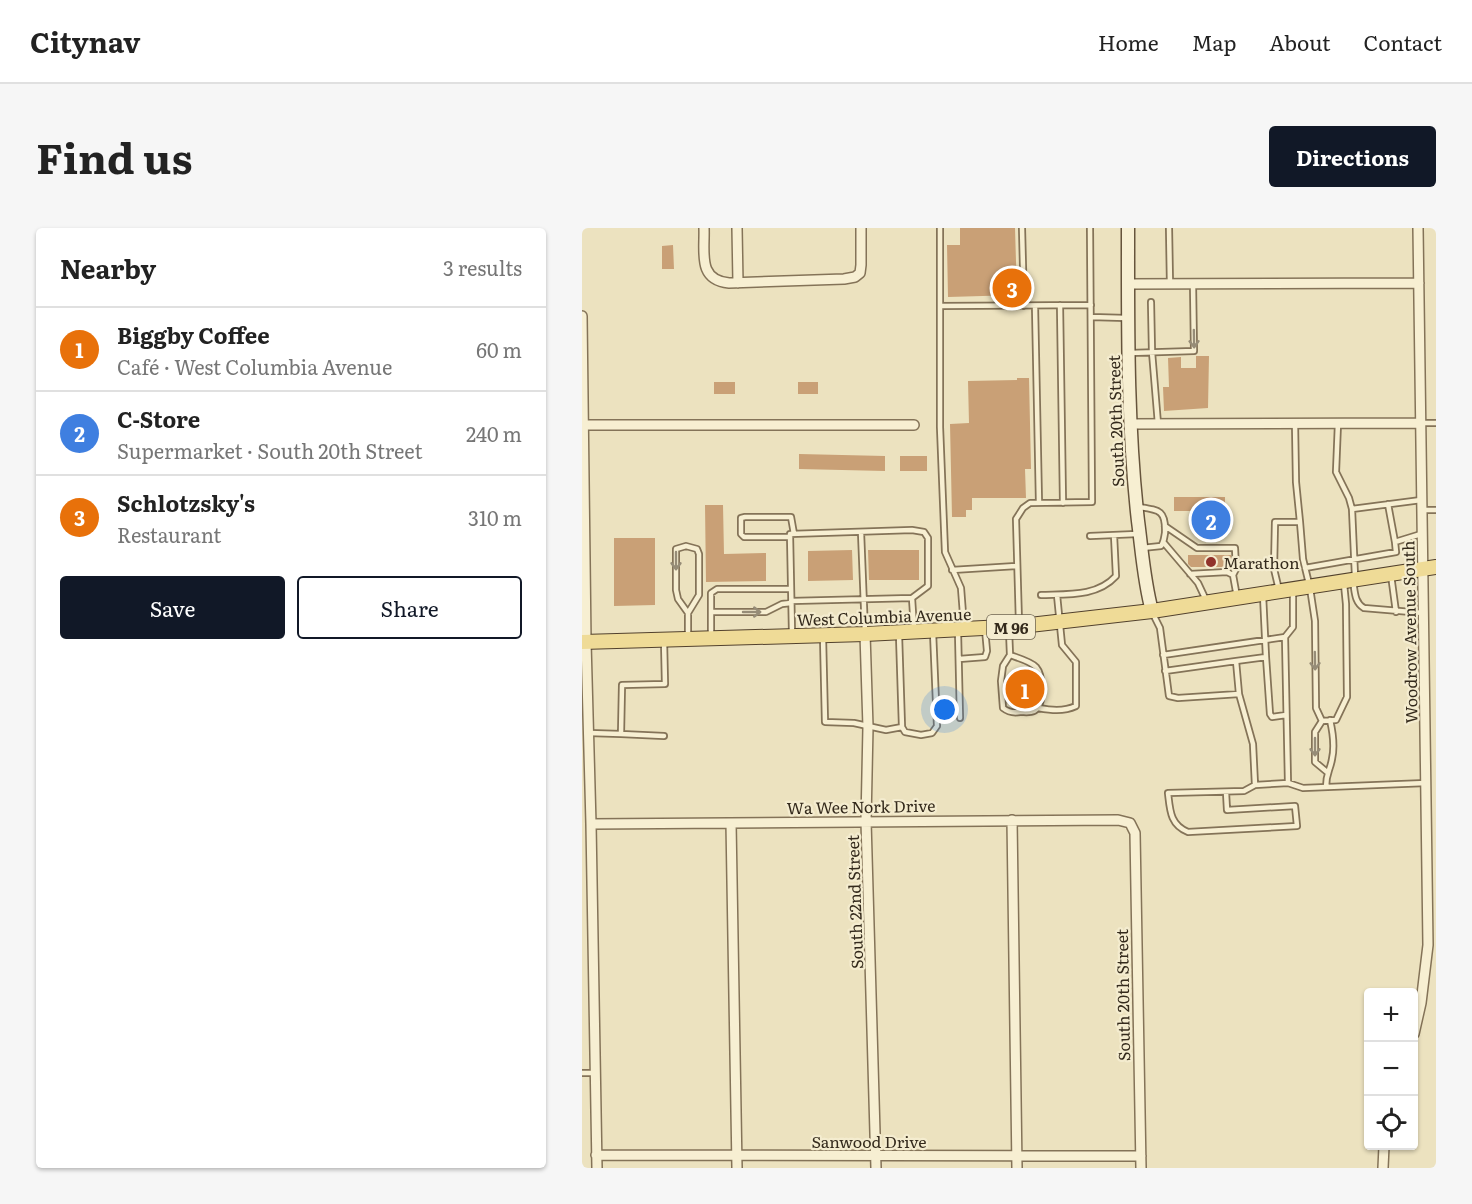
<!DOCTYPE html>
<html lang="en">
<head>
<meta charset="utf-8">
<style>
  :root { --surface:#fff; --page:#f6f6f6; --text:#222; --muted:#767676; --line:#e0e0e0; --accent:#111827 }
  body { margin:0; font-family:Literata,serif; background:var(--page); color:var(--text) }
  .controls { position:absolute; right:18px; bottom:18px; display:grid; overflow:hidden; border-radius:6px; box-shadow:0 2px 4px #0004 }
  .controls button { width:54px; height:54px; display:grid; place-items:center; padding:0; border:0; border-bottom:2px solid var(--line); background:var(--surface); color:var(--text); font:30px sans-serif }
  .you { position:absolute; left:363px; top:482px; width:21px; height:21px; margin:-15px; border:4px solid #fff; border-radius:50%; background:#1a73e8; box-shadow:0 0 0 9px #1a73e833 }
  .badge { display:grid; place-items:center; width:39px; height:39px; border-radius:50%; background:var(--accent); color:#fff; font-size:20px; font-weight:700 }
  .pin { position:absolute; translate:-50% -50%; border:3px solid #fff; box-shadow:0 2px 6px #0006 }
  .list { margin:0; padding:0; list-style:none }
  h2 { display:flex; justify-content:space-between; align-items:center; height:78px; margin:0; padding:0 24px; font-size:26px }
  h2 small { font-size:20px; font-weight:400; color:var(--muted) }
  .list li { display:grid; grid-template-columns:39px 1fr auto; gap:18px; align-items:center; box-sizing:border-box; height:84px; padding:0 24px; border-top:2px solid var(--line) }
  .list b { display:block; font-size:22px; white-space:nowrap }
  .list p { margin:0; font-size:20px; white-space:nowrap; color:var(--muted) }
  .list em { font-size:20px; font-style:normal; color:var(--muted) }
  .actions { display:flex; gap:12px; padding:18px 24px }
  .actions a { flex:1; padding:14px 0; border:2px solid var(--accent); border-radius:6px; text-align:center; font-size:21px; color:var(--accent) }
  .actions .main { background:var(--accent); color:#fff }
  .icon { flex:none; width:33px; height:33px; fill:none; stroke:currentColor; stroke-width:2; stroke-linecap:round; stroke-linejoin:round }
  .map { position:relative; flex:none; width:854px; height:940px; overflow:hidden; border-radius:6px }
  header { display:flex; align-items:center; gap:36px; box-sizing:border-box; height:84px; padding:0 30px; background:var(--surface); border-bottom:2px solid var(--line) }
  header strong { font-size:28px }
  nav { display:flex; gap:33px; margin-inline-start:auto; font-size:21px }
  .intro { display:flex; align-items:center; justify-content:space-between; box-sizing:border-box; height:144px; padding:0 36px }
  h1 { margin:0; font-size:42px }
  .button { padding:15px 27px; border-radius:6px; background:var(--accent); color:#fff; font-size:21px; font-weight:700 }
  main { display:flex; gap:36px; padding:0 36px }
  aside { flex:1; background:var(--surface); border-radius:6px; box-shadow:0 2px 4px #0004 }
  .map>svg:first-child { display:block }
</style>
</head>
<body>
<header>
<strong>Citynav</strong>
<nav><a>Home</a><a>Map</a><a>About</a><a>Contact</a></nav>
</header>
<div class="intro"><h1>Find us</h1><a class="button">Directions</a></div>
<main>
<aside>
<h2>Nearby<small>3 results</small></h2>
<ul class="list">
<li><span class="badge" style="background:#e8710a">1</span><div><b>Biggby Coffee</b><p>Café · West Columbia Avenue</p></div><em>60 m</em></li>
<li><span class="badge" style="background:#3f7fe0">2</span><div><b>C-Store</b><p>Supermarket · South 20th Street</p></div><em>240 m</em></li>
<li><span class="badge" style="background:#e8710a">3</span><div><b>Schlotzsky's</b><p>Restaurant</p></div><em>310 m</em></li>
</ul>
<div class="actions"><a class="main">Save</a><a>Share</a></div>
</aside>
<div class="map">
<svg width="854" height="940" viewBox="0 0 854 940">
  <rect width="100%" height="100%" fill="#ece2bf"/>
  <path fill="#c9a076" d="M378 0H433L435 67 366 69 365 17H378Z
    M91 17 92 41H80V18Z
    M614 128H627L626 180 582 183 581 159H587L586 130 599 129V140H614Z
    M435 150H447L449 241H443L444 270H390V282H384V289H370L368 196 387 195 386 153 435 152Z
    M132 154H153V166H132Z
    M216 154H236V166H216Z
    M217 226 303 228V243L217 241Z
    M318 228H345V243H318Z
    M592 269H643V300L634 309H626L616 300 617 283H592Z
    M123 277H141L142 326 184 325V353L124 354Z
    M32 310H73V377L32 378Z
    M270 322 271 352 226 353V323Z
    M286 322H337V352H287Z
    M606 327H649V339H609L606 336Z
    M433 450H453L454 471H451L452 474H436V472H433Z"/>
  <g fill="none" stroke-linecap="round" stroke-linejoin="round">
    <g stroke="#847358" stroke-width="8">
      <path id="service" d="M358 0V199L363 324 379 360 382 399
        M440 0 442 78
        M587 0 588 56
        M569 74 570 124 576 196
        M478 77 481 275
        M358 78 509 77
        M453 78 457 275
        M509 89 544 90
        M548 125 612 123 611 56
        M713 195 714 254 718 294
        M756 195 754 244 767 270 770 281 773 348
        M839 195H854
        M806 276 813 314
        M557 279C577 282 584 282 583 305 582 310 582 314 579 318L560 320
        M770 281 839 272
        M840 282H854
        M583 298 615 320H653L654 341 651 347
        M279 304 283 404
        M508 308 555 306
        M208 309H162L159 306V290L163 289H209L212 306
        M582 315 616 355 624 372
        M723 340 814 324 813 314 839 306
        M370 342 434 338
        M608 346 645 344 651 347 655 369
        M809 347 814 384
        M771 353C773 363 772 374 782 380L841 385
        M697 362 692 341 693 294H718L721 331 728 360 733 393 734 480 740 493 754 492 765 469 764 376 762 356
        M459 367C485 366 515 369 534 348L532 307
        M209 373 330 370
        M129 384H184L200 376 209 375
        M571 386 578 400 587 468 596 470 657 466 671 516 673 557 706 555 703 409 581 427
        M437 395 434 291 441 280 448 275 510 274 508 0
        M427 402 428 427 421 438 419 453 421 480C426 484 432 485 438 484 443 484 448 485 452 483 463 477 461 447 454 439 448 433 436 430 428 427
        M376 404 378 490
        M210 405 208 306 330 302 342 304 346 310V358L330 370 332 401
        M317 407 320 499 323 504 339 507 350 505 355 498 351 404
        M106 408V385L96 371 94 362V321L104 318 115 321 117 326V367L106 385
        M129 408V365L135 361H209
        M241 409 243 494 272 495 304 502 320 499
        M703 409 711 399V363
        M684 429 688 486 690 489 704 487
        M377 431 403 429 405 423 403 401
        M583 443 654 433
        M657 466 654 433 684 429 681 367
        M456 480C468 482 481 484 494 478V434L480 417 475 367
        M740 493 733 504V534L745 544
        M7 505 39 506 40 457 83 456 82 412
        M39 506 82 508
        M706 555 721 560 844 555
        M744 559C744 545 748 543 750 531 753 518 751 505 748 492
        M644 564 645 582 713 578 715 598 606 604C588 597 588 582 586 565L662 563 673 557
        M0 845H13"/>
    </g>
    <g stroke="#847358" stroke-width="12">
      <path id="minor" d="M122 0C123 24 115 52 147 55L262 51 273 49 278 45 279 37V0
        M155 0 156 55
        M546 56 837 55
        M0 88 4 414 9 596 15 940
        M548 196 839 195
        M2 197H332
        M283 406 286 499 284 593 294 940
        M430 592 435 940
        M149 595 155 940
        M9 596 536 592 548 595 553 605 559 940
        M832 806 839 775 846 717 836 0
        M14 927 559 928
        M801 940 802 918"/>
    </g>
    <g stroke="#66543c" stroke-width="15">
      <path id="secondary" d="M546 0C546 98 545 196 556 293 560 323 562 354 570 383"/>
    </g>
    <g stroke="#52412d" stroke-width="16">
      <path id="primary" d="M0 414 283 406 439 398 570 383 854 339"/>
    </g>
    <use href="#service" stroke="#f7efd2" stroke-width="4.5"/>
    <use href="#minor" stroke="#f7efd2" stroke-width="9"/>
    <use href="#secondary" stroke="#f7efd2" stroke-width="12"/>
    <use href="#primary" stroke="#efdb97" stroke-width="14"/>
  </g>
  <defs><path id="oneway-shaft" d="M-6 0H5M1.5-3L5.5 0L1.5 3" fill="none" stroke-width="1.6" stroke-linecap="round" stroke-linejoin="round" transform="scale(1.5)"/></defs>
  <g stroke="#968c77">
    <use href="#oneway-shaft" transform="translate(612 111) rotate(89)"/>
    <use href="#oneway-shaft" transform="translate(94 333) rotate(90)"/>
    <use href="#oneway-shaft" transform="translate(170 384)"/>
    <use href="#oneway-shaft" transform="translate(733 433) rotate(89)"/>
    <use href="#oneway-shaft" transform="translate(733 519) rotate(90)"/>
  </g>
  <circle fill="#91322a" stroke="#f4eccf" stroke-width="2" cx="629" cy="334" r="6"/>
  <g text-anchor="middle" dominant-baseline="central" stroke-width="4.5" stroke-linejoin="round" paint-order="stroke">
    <rect fill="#f4eccf" stroke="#6e6452" stroke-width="1.5" x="405" y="387" width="48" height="24" rx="4.5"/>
    <g font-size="15" font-weight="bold" fill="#342a1c">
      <text x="429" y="399">M 96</text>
    </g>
    <g font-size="16" fill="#342a1c" stroke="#f4eccf">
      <text transform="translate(533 193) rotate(-92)">South 20th Street</text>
      <text transform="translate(302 388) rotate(-2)">West Columbia Avenue</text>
      <text transform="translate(827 404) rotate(-91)">Woodrow Avenue South</text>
      <text transform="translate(279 578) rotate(-1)">Wa Wee Nork Drive</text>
      <text transform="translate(272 674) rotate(-92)">South 22nd Street</text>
      <text transform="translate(540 767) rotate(-91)">South 20th Street</text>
      <text x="287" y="913">Sanwood Drive</text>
    </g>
    <g font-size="16" fill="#342a1c" stroke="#f4eccf" text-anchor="start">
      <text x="641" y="334">Marathon</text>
    </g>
  </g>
</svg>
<div class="controls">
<button>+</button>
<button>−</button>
<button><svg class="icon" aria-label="locate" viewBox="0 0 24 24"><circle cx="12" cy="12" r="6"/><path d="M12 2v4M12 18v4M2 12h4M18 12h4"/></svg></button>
</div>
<div class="you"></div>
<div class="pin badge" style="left:443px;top:461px;background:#e8710a">1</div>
<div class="pin badge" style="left:629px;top:292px;background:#3f7fe0">2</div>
<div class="pin badge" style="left:430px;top:60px;background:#e8710a">3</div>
</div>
</main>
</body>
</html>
